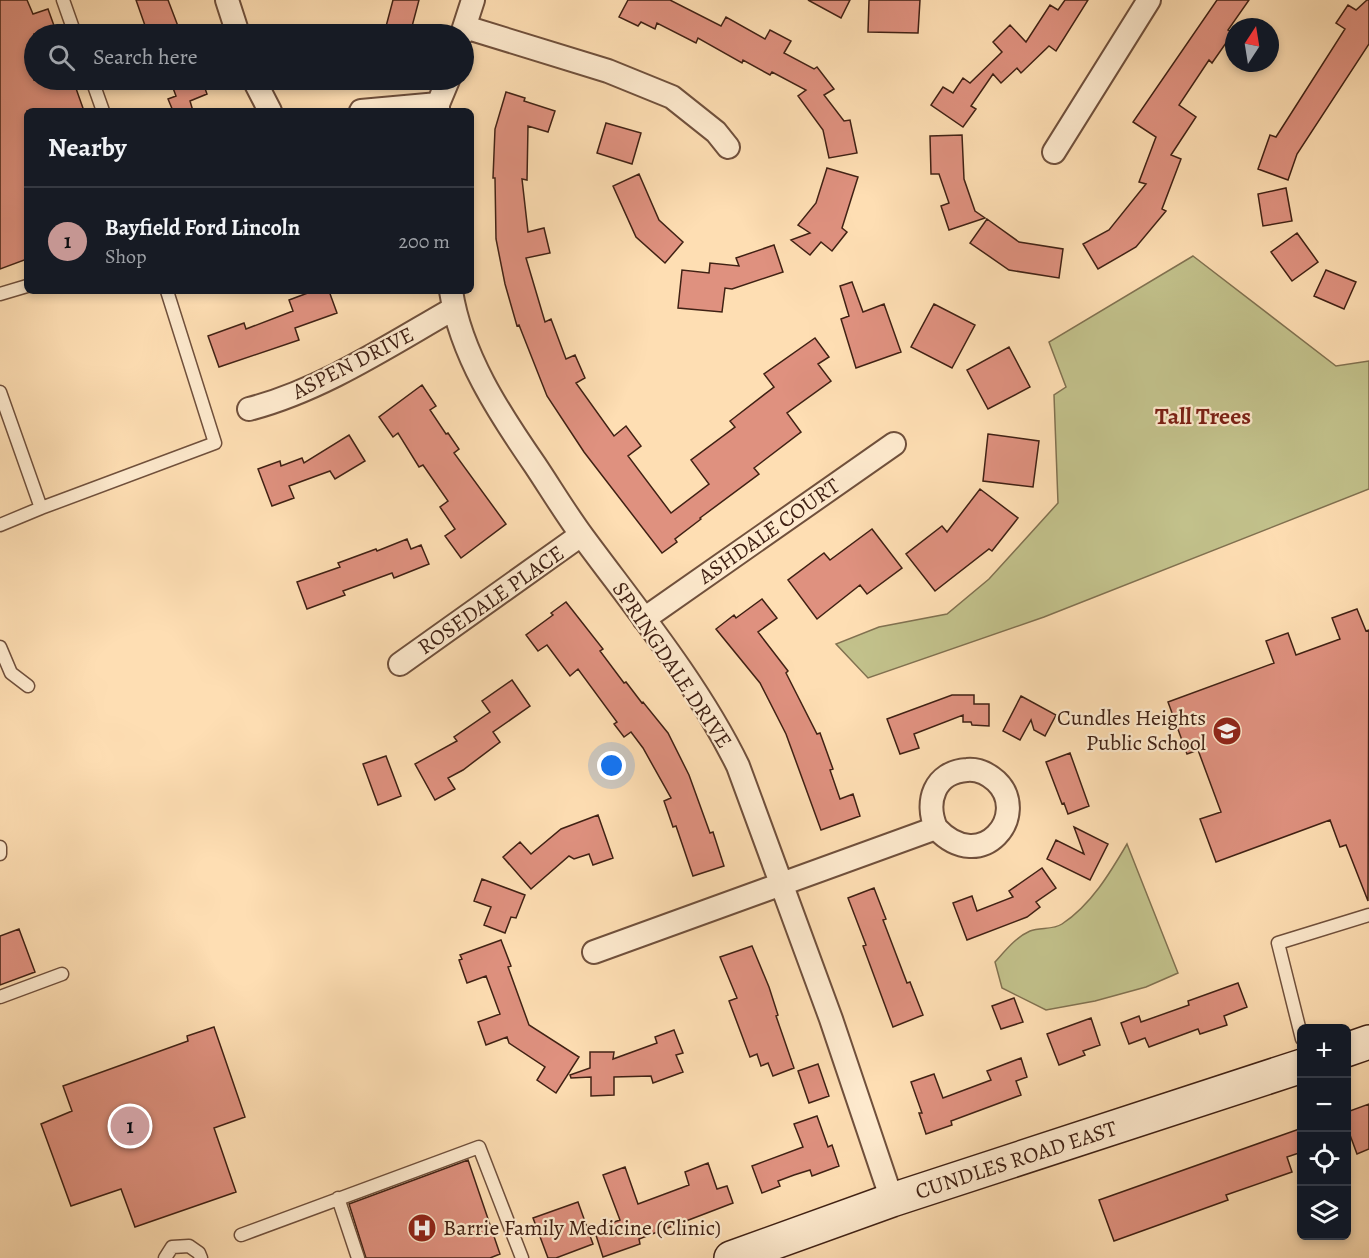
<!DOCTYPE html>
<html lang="en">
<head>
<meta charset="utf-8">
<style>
  :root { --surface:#171b24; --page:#20242c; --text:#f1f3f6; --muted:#9ea1a6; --line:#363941; --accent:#c59692 }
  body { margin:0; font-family:Alegreya,serif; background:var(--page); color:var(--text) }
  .controls { position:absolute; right:18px; bottom:18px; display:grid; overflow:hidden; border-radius:9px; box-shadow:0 3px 9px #0003 }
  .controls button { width:54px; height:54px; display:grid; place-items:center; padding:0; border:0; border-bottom:2px solid var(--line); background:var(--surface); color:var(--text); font:30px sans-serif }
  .compass { position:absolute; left:1225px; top:18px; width:54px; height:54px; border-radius:50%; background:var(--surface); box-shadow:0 3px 9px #0003; rotate:12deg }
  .you { position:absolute; left:612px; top:766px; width:21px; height:21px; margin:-15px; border:4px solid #fff; border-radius:50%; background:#1a73e8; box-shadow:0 0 0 9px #1a73e833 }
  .badge { display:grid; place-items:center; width:39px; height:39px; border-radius:50%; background:var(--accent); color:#111; font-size:20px; font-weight:700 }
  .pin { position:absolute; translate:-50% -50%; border:3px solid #fff; box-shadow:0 2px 6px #0006 }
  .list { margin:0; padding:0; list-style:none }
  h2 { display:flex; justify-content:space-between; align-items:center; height:78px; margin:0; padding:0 24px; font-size:26px }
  h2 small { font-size:20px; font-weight:400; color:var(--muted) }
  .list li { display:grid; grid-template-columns:39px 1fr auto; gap:18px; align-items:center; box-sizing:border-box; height:108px; padding:0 24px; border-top:2px solid var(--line) }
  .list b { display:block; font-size:22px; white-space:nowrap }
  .list p { margin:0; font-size:20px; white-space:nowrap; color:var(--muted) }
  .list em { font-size:20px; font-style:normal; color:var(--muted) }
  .icon { flex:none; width:33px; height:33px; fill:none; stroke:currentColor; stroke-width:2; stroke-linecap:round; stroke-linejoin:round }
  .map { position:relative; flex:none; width:1369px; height:1258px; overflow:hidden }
  .search { position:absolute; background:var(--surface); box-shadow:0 3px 9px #0003; left:24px; top:24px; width:450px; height:66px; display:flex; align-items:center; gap:15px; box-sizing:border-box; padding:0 21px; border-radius:33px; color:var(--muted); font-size:22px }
  .panel { position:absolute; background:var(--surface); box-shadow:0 3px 9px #0003; left:24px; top:108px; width:450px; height:186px; border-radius:9px }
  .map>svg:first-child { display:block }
</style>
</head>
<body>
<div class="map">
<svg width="1369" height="1258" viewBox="0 0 1369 1258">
  <rect width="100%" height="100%" fill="#fedeb3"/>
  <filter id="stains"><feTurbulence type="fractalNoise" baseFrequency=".00333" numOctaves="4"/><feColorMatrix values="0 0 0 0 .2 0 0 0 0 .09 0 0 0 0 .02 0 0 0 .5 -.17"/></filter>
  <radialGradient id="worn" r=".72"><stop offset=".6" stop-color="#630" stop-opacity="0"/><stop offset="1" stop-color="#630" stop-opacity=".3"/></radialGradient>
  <path fill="#c2c18b" stroke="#817150" stroke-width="1.5" d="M1193 256 1336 366 1369 361V489L1044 617 868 678 836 644 879 627 947 614 989 579 1058 503 1054 395 1066 387 1049 342Z
    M1127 844 1178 973 1146 987 1095 1001 1046 1010 1002 988 995 962C1005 951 1016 937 1030 931 1040 927 1053 930 1062 924 1091 905 1110 873 1127 844Z"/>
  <path fill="#df917f" stroke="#402114" stroke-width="1.5" d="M0 0H27L33 14 48 9 57 34H34V80H73L84 111H27V259L0 269Z
    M136 0H168L181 34H148Z
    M393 0H419L410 34H384Z
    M628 0H670L721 26 726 17 765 39 770 30 791 41 784 53 814 69 817 67 834 89 824 95 844 121 850 120 857 153 829 158 823 130 798 96 806 90 772 72 770 75 743 60 742 63 698 38 696 43 657 23 655 29 641 22 638 26 619 17Z
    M808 0H850L841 18Z
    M869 0H920L918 33 868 32Z
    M1065 0H1088L1056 51 1049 46 1021 73 1017 68 1001 83 993 74 971 106 976 109 963 127 931 105 943 87 953 93 963 78 970 83 1002 52 993 42 1010 25 1026 42 1050 5 1058 10Z
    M1217 0H1249L1228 30 1233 33 1212 63 1209 60 1179 105 1196 117 1171 155 1181 159 1162 209 1166 211 1136 247 1098 269 1083 244 1109 230 1146 184 1139 182 1156 137 1133 122Z
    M1367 0H1369V44L1297 154 1288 180 1258 169 1270 135 1276 137 1345 29 1336 23 1348 5 1356 10Z
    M170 80H202L207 94 190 101 193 111H173L168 99 176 96Z
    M506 92 525 98 524 101 555 111 548 132 528 126 527 180 522 179 528 232 544 228 550 253 526 258 545 322 551 319 566 359 575 355 585 378 576 383 614 436 626 426 641 446 628 456 671 513 709 484 691 460 735 427 730 421 774 387 764 374 815 338 829 357 818 364 831 381 787 413 801 432 754 468 759 474 700 518 701 519 675 539 677 542 662 553 584 452 547 396 519 325 517 326 505 284 496 239 495 178H493L495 129Z
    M606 123 641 133 632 164 597 153Z
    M962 135 964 179 975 211 985 218 949 230 941 206 949 203 939 174H931L930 136Z
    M827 168 858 177 842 228 847 232 832 251 821 242 810 255 791 240 810 233 798 225 816 203Z
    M639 174 659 220 683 242 665 263 636 237 613 186Z
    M1286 188 1292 221 1263 226 1258 194Z
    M987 219 1019 242 1063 249 1059 278 1009 270 970 243Z
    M1297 233 1318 262 1292 281 1271 252Z
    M774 245 783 272 732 289 725 288 722 312 678 308 682 270 709 273 710 263 739 266 736 258Z
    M1326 270 1356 282 1344 309 1314 296Z
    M852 282 863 312 884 304 901 352 856 368 841 319 849 316 840 286Z
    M313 291H329L337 313 295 328 299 340 219 367 208 336 244 323 246 329 293 311 289 300Z
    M934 304 975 325 952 368 911 347Z
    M1009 347 1030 387 988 409 967 370Z
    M422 385 436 406 430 410 446 434 448 433 459 449 454 453 506 524 461 558 445 536 455 529 440 507 448 501 423 465 419 467 398 433 393 437 379 417Z
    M988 434 1039 441 1033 487 983 481Z
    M349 435 365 461 335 479 330 471 289 486 294 498 272 506 258 469 280 461 281 466 302 458 304 463Z
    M980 489 1018 518 992 551 989 549 935 591 906 554 942 526 947 532Z
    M872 529 902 568 867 594 860 585 817 619 788 580 824 553 830 560Z
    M407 539 411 549 421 545 429 564 394 578 392 573 343 591 345 595 307 609 297 582 340 567 338 563 376 549 377 551Z
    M762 599 777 618 758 632 788 671 786 673 817 734 820 733 833 769 830 770 840 799 853 794 860 816 821 830 786 734 760 683 716 629 734 615 736 618Z
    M566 602 603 649 600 651 624 683 626 682 642 703 643 702 668 733 689 775 710 833 713 832 724 866 693 876 676 826 673 827 664 801 671 798 643 748 631 732 624 737 614 724 617 722 578 669 570 676 547 645 538 651 526 635 553 615 551 613Z
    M1357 609 1366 631 1369 630 1368 901 1346 845 1340 847 1330 820 1216 862 1200 819 1221 812 1198 750 1187 754 1168 702 1274 663 1266 641 1288 633 1296 655 1340 639 1332 618Z
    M512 680 530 706 493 732 500 742 463 770 448 778 455 789 435 800 415 764 457 741 454 737 490 712 482 701Z
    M952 695H974V704H989V726L972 725 971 722H963V715L914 734 919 748 900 754 887 719Z
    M1021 696 1056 715 1045 736 1034 730 1031 720 1020 740 1003 731Z
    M1070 753 1089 806 1068 814 1064 803 1062 804 1046 762Z
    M386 756 401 796 378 805 363 764Z
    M598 815 613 858 593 865 589 854 574 859 569 856 531 889 503 857 520 842 531 854 561 829Z
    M1074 827 1108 844 1090 880 1047 859 1056 840 1084 854Z
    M1042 868 1056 888 1036 902 1040 907 1027 917 967 940 953 903 972 896 977 911 1013 897 1009 891Z
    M482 879 525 895 516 918 511 917 505 933 484 925 491 907 474 901Z
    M874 888 886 919 883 920 907 983 910 982 923 1015 893 1027 863 946 866 945 848 898Z
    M19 929 35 972 0 985V936Z
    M501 940 511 966 508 967 529 1025 579 1057 556 1093 537 1080 545 1067 509 1043 507 1037 486 1045 478 1022 500 1014 486 976 467 983 459 960 462 959 460 955Z
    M752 946 769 987 778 1015 776 1016 794 1068 773 1076 768 1063 761 1066 757 1054 750 1057 729 1001 737 998 720 957Z
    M1238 983 1247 1007 1224 1016 1227 1025 1200 1034 1198 1029 1149 1047 1145 1038 1129 1044 1121 1023 1139 1016 1141 1022 1189 1005 1188 1001Z
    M1014 998 1023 1022 1001 1029 992 1006Z
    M1091 1018 1100 1045 1083 1051 1085 1055 1059 1065 1047 1034Z
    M214 1027 245 1117 214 1128 236 1192 135 1227 121 1189 71 1206 41 1124 72 1111 63 1086 188 1041 187 1036Z
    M674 1030 683 1053 676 1055 683 1072 653 1083 651 1076 614 1077V1095L591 1096V1077L571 1078 570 1075 590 1068V1052H614L613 1059 657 1043 655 1037Z
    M1021 1058 1027 1077 1016 1081 1021 1095 951 1121 952 1125 926 1134 919 1113H922L911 1082 934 1074 943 1098 991 1080 987 1071Z
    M818 1064 829 1096 809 1103 798 1071Z
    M1369 1104V1149L1357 1154 1350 1135 1347 1136V1112Z
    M817 1116 828 1147 832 1145 839 1166 812 1176 810 1170 794 1175 778 1181 780 1186 762 1193 752 1166 803 1147 794 1124Z
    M1302 1128V1152L1287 1157 1292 1172 1226 1195 1228 1200 1114 1241 1099 1200Z
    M468 1160 500 1254 490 1258H366L349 1204Z
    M708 1163 717 1189 727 1186 733 1203 639 1239 640 1244 603 1257 594 1229 620 1220 603 1175 625 1167 638 1204 689 1185 685 1172Z
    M578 1202 593 1244 556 1258H548L533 1218Z"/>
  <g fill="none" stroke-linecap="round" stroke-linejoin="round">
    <g stroke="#70503c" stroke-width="15">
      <path id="lane" d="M63 0 75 34
        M92 80 103 111
        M0 294 27 286
        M0 392 41 508
        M0 525 41 508 215 443 167 291
        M0 647 11 673 28 686
        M0 847V854
        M0 997 62 974
        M1302 1039 1278 943 1369 915
        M338 1198 358 1258
        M241 1235 479 1147 522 1258
        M165 1258 172 1247 189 1246 199 1253 201 1258"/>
    </g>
    <g stroke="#70503c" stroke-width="26">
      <path id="street" d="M227 0 238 34
        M465 27 608 71 672 97 716 132 728 147
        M462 34 473 0
        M254 80 270 111
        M361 111 438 104
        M438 111V104L448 80
        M1054 152 1149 0
        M451 291C461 355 499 413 535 465 551 489 566 514 583 537 637 610 698 684 738 766L831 1019 892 1200
        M249 409C322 390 388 346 453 309
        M644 619 894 444
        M400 664 581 535
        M594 952 936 828C925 802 934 772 967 770 978 769 988 774 996 781 1031 814 982 877 936 828"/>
    </g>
    <g stroke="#402114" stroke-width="36">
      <path id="secondary" d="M1346 1050 1369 1042
        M731 1258 892 1200 1302 1066"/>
    </g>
    <use href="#lane" stroke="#feeace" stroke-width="12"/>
    <use href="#street" stroke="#feeace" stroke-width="22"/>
    <use href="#secondary" stroke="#feeace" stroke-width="33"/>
  </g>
  <defs>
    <g id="school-disc" transform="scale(1.5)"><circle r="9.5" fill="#8f2418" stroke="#feeace"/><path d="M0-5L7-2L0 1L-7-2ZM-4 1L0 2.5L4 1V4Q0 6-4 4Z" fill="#fff"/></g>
    <g id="hospital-disc" transform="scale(1.5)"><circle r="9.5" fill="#8f2418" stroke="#feeace"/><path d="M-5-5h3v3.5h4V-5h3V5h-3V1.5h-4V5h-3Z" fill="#fff"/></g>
  </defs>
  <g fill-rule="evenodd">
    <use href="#school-disc" x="1227" y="731"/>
    <use href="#hospital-disc" x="422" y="1228"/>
  </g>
  <g text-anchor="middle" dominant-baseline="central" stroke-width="4.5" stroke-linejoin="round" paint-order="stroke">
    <g font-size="22" fill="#402114" stroke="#feeace">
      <text transform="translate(353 363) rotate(-27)">ASPEN DRIVE</text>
      <text transform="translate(769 531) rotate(-35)">ASHDALE COURT</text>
      <text transform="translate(491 600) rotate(-35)">ROSEDALE PLACE</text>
      <text transform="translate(672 665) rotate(56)">SPRINGDALE DRIVE</text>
      <text transform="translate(1016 1160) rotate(-18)">CUNDLES ROAD EAST</text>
    </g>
    <g font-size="22" fill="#402114" stroke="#feeace" text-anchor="end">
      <text x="1206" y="718">Cundles Heights<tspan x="1206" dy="25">Public School</tspan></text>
      <text x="443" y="1228" text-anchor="start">Barrie Family Medicine (Clinic)</text>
    </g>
    <g font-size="24" font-weight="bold" fill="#7a1f14" stroke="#feeace">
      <text x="1203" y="416">Tall Trees</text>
    </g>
  </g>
  <rect width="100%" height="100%" filter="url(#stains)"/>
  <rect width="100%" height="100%" fill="url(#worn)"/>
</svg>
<div class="controls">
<button>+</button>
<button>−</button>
<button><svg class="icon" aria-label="locate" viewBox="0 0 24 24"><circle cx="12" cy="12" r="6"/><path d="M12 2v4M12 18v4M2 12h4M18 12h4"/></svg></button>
<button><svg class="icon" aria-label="layers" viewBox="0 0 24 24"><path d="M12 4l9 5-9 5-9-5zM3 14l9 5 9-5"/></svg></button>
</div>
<svg class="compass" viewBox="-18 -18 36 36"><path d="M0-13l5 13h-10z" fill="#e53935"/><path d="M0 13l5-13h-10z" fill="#9ea1a6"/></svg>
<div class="you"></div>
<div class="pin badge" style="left:130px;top:1126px">1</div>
<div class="search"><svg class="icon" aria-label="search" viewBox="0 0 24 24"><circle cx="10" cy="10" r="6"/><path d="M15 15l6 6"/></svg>Search here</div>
<section class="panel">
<h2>Nearby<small></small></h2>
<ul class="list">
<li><span class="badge">1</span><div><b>Bayfield Ford Lincoln</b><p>Shop</p></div><em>200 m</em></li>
</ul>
</section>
</div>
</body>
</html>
